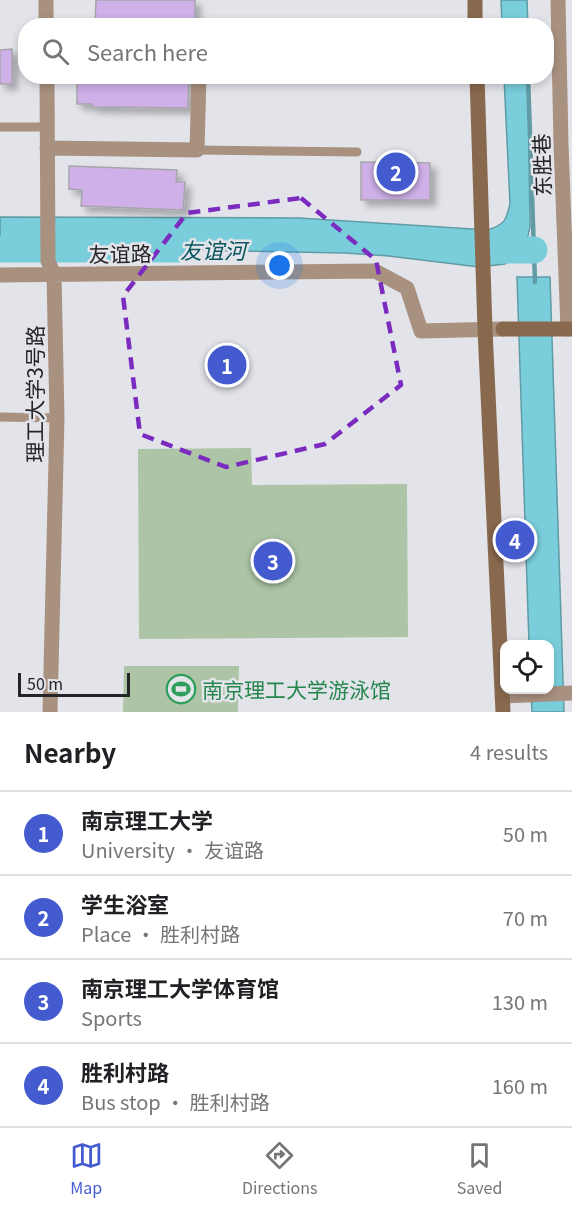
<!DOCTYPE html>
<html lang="en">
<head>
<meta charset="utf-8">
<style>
  :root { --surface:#fff; --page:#f6f6f6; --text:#202124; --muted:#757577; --line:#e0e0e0; --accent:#435bcf }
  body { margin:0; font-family:Georgia,"Noto Sans SC",serif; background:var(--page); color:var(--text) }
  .controls { position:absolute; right:18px; bottom:18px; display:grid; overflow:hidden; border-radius:12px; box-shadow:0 3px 9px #0003 }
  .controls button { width:54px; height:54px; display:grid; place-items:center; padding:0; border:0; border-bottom:2px solid var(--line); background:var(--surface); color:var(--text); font:30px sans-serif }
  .scale { position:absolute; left:18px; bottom:15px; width:112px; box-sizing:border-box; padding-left:6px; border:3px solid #242527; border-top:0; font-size:16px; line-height:21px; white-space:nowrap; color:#242527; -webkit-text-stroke:4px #e2e4ea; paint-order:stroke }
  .you { position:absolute; left:280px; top:266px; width:21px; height:21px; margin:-15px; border:4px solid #fff; border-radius:50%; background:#1a73e8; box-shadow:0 0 0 9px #1a73e833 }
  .badge { display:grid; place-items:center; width:39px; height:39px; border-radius:50%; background:var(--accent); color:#fff; font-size:20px; font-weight:700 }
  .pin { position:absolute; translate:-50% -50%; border:3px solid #fff; box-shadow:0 2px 6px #0006 }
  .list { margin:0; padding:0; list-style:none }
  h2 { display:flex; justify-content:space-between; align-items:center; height:78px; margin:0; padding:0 24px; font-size:26px }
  h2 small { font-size:20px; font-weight:400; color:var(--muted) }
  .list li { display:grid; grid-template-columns:39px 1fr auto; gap:18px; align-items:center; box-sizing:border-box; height:84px; padding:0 24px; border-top:2px solid var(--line) }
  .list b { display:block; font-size:22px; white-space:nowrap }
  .list p { margin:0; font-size:20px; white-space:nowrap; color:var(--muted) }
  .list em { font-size:20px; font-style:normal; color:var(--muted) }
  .icon { flex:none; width:33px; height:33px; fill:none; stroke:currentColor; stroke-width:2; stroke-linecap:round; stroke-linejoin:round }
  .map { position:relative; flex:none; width:572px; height:712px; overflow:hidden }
  .search { position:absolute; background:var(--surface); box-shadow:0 3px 9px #0003; left:18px; right:18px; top:18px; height:66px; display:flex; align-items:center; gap:15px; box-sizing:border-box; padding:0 21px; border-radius:24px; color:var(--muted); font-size:22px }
  .sheet { height:414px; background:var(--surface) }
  nav { display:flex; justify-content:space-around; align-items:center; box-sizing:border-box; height:84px; border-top:2px solid var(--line); background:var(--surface); font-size:16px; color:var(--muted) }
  nav a { display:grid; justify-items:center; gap:3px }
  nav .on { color:var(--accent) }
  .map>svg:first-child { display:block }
</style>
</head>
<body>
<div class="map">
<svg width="572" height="712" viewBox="0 0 572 712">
  <defs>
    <filter id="shadow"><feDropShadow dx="5.5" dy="5.5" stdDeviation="3" flood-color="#0004"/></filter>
  </defs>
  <rect width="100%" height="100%" fill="#e2e4ea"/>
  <path fill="#adc5a6" d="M251 448 252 485 407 484 408 637 139 639 138 449Z
    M124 666H239L238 712H123Z"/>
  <path fill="#7acedc" stroke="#609ba6" stroke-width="1.5" d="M501 0H527L528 25H502Z
    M504 77H528L530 227 525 249 505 264 479 267 389 256 345 253 127 249H0V217L299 218 488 230C505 224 506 221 510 204Z
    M517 277H550L564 712H532L531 690H550V644H529Z"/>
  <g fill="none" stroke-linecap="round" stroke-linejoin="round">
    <path stroke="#609ba6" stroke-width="4.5" d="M528 76 535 282"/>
    <path stroke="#7acedc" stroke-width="27" d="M0 249H179
      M487 250H534"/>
  </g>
  <path fill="#cfb0e8" stroke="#a8a5aa" stroke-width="1.5" filter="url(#shadow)" d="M96 0H195V25L95 24Z
    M12 49V84H0V50Z
    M77 76H189L188 108 92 107V104H77Z
    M361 162 430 163V200H361Z
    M69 166 177 170 176 182H185L183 210 81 206 82 190 69 189Z"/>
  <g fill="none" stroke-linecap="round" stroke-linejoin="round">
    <path stroke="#a8917f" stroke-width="9" d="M0 127H47
      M197 150 357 152
      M0 417 57 418"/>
    <path stroke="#a8917f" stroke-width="15" d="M46 0V26
      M558 0 561 144 568 329
      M47 76 48 261 54 275 57 418 50 712
      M47 148 197 150 199 76
      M0 275 375 271 407 288 421 331 503 329
      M502 696 572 693"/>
    <path stroke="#89694e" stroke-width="15" d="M475 0V26
      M477 76 485 330 503 712
      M503 329H572"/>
  </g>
  <path fill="none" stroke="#7b2cbf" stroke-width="4.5" stroke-dasharray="12 8" stroke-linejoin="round" d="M301 198 376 260 401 385 325 444 226 467 140 434 123 296 187 213Z"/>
  <defs>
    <g id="stadium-ring" transform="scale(1.5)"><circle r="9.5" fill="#e2e4ea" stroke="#2e9e5b" stroke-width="1.5"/><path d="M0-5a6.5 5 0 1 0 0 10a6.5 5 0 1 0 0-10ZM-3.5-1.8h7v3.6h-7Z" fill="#2e9e5b"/></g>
  </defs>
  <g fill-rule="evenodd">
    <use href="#stadium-ring" x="181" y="689"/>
  </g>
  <g text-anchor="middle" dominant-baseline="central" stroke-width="5" stroke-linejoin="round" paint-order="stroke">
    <g font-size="21" fill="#242527" stroke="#e2e4ea">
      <text transform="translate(541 165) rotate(-92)">东胜巷</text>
      <text transform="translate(120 253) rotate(-1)">友谊路</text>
      <text transform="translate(34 394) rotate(-90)">理工大学3号路</text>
    </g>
    <g font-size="21" fill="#27864d" stroke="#e2e4ea" text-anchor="start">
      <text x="202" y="689">南京理工大学游泳馆</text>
    </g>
    <g font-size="22" font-style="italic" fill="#09565f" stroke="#e2e4ea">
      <text x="213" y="249">友谊河</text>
    </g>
  </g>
</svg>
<div class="controls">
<button><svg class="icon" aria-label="locate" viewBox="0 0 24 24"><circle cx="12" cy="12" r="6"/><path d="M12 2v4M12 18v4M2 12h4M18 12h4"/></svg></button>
</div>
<div class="scale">50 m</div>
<div class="you"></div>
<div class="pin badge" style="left:227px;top:365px">1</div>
<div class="pin badge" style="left:396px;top:172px">2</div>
<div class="pin badge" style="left:273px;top:561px">3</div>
<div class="pin badge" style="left:515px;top:540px">4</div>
<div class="search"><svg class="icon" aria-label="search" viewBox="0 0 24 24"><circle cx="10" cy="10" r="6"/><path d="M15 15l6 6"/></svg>Search here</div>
</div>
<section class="sheet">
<h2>Nearby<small>4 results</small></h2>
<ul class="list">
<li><span class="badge">1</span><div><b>南京理工大学</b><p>University · 友谊路</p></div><em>50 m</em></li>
<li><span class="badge">2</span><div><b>学生浴室</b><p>Place · 胜利村路</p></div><em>70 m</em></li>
<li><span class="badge">3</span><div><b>南京理工大学体育馆</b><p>Sports</p></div><em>130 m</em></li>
<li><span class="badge">4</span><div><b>胜利村路</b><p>Bus stop · 胜利村路</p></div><em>160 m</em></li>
</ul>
</section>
<nav>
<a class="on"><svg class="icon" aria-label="map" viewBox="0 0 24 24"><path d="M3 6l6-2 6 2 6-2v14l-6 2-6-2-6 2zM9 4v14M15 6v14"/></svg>Map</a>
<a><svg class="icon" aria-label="directions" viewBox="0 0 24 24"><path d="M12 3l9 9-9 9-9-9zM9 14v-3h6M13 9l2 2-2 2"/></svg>Directions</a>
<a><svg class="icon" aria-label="saved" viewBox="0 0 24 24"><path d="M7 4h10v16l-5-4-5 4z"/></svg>Saved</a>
</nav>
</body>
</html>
